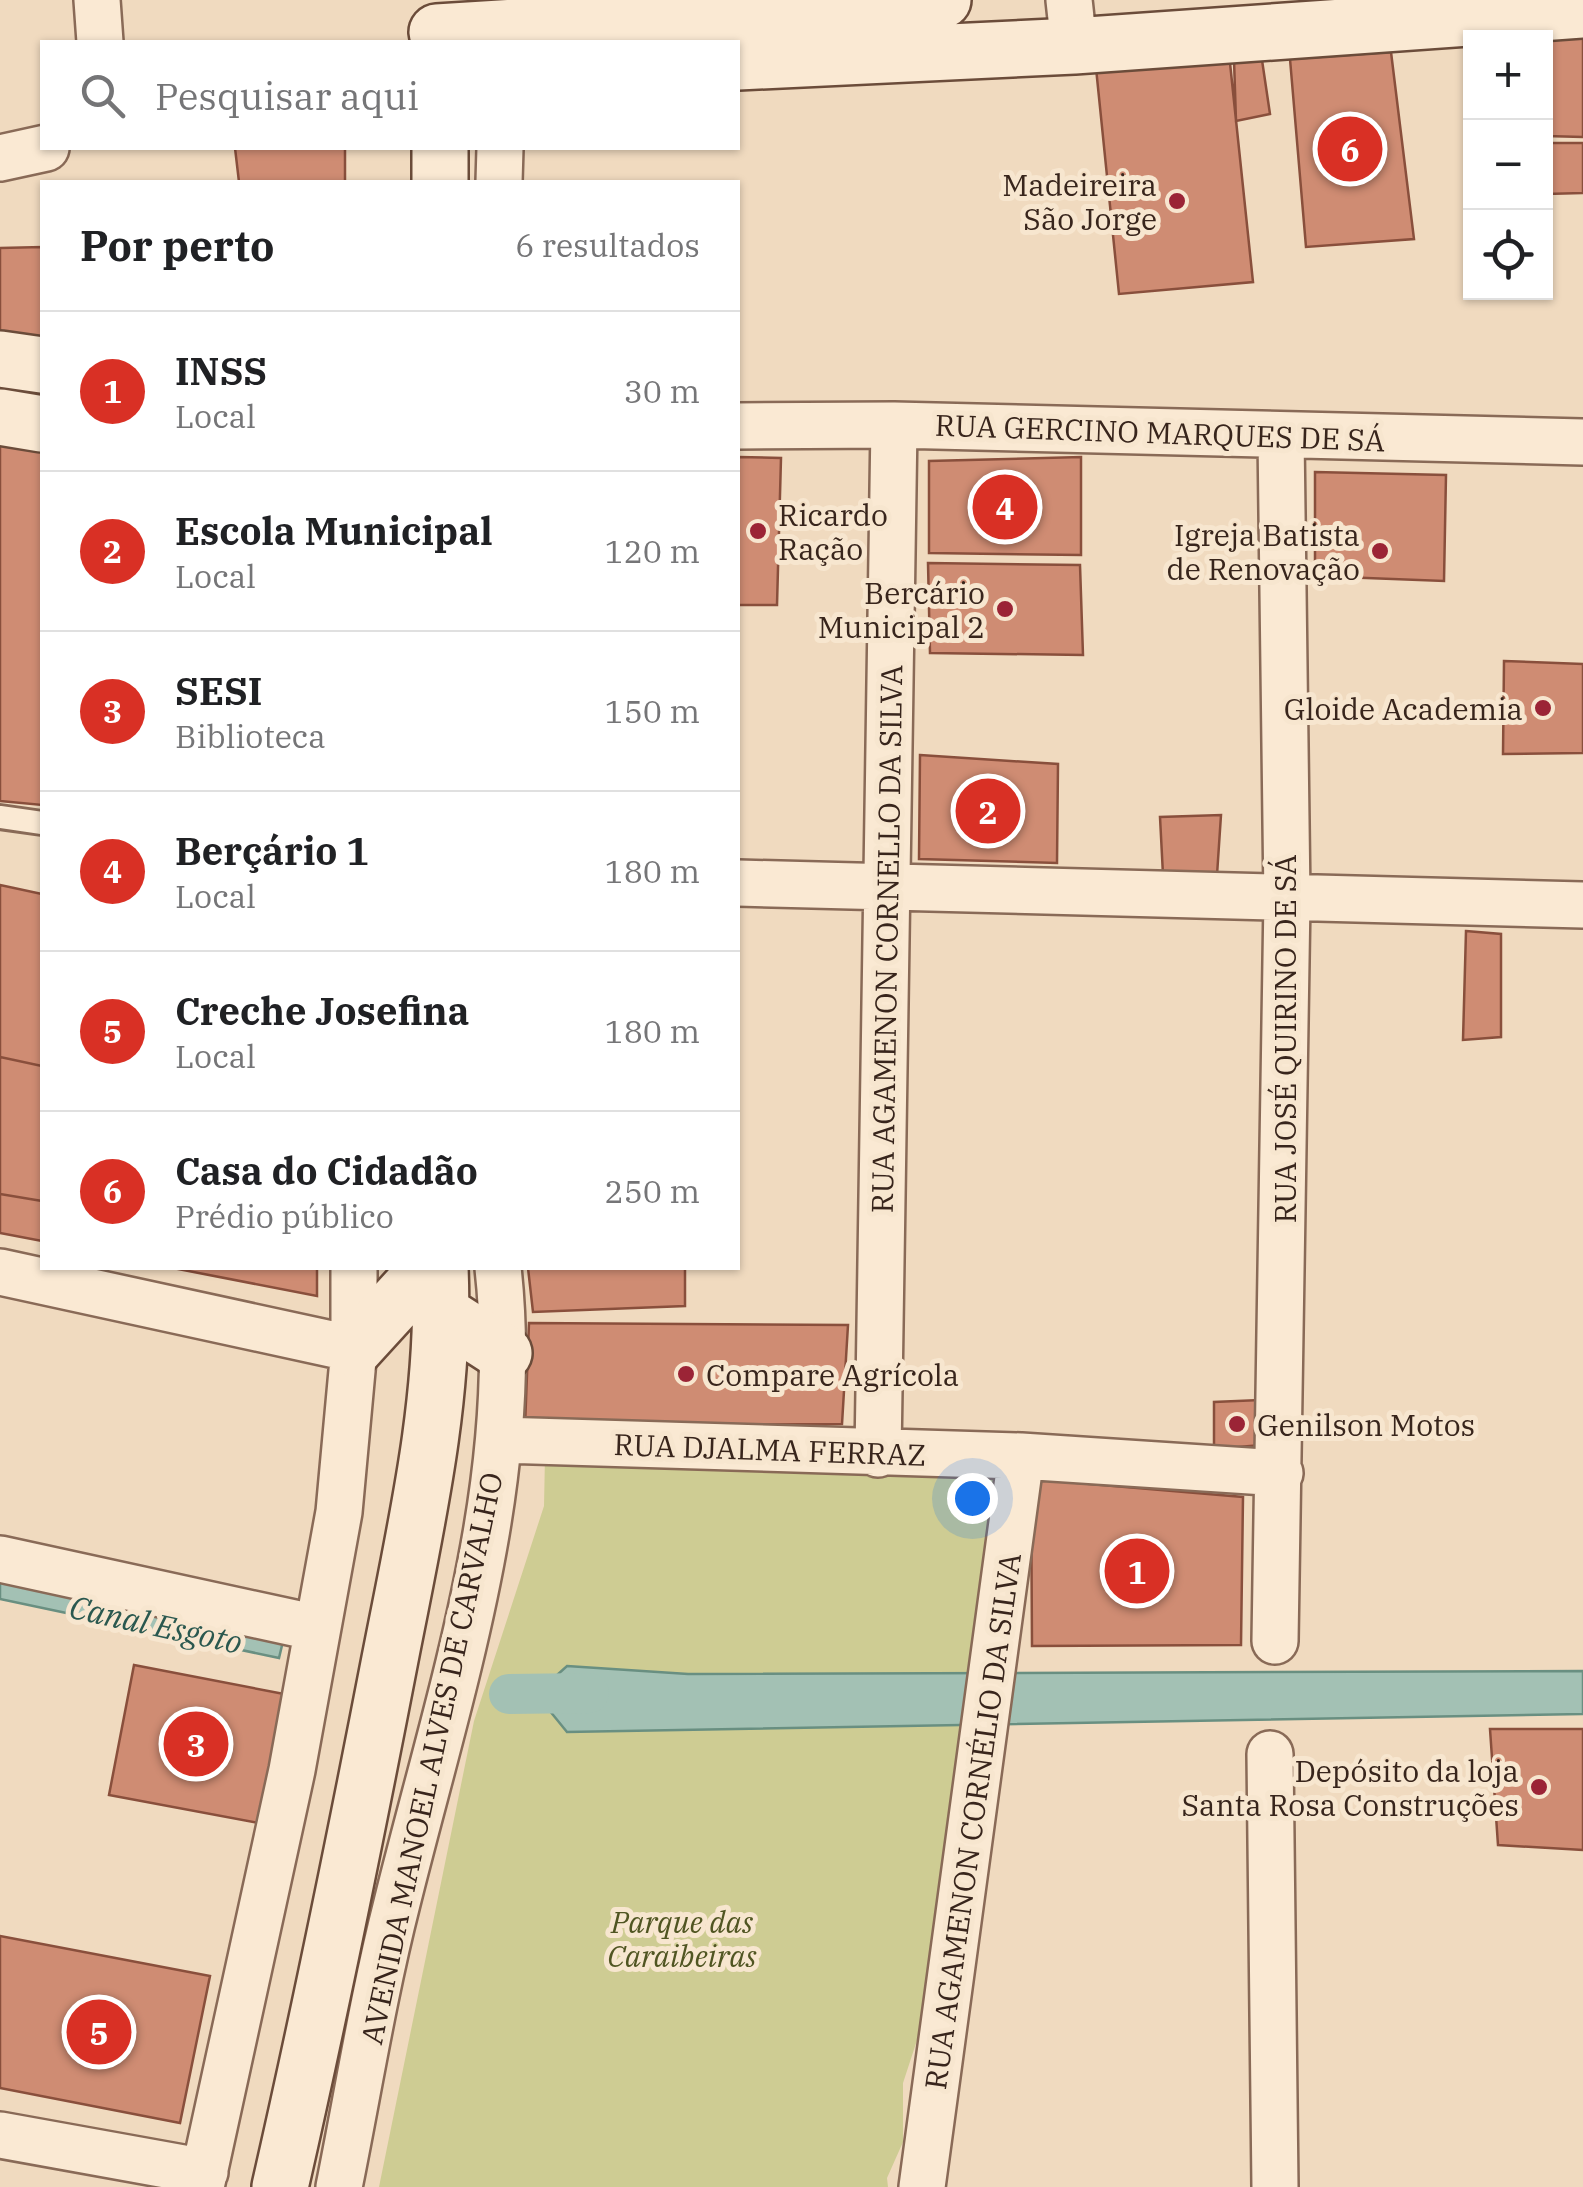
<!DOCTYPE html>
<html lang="pt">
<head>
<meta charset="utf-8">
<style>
  :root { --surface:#fff; --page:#f2f2f2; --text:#202124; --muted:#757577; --line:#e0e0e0; --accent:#d93025 }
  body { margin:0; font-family:"IBM Plex Serif",serif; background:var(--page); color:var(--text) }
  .controls { position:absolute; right:30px; top:30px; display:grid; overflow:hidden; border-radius:0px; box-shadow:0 2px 8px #0004 }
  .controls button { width:90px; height:90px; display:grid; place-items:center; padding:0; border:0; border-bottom:2px solid var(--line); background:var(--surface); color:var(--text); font:50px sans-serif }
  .you { position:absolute; left:972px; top:1498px; width:35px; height:35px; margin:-25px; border:8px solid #fff; border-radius:50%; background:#1a73e8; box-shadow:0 0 0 15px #1a73e833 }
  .badge { display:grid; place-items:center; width:65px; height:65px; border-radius:50%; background:var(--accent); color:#fff; font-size:32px; font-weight:700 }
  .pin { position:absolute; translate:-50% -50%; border:5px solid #fff; box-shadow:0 2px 10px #0006 }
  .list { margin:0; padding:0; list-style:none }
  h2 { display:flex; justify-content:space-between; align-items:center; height:130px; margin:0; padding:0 40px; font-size:42px }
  h2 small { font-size:32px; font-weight:400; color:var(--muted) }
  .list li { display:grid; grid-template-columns:65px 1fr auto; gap:30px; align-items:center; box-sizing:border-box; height:160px; padding:0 40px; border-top:2px solid var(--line) }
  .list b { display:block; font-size:38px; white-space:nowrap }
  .list p { margin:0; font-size:32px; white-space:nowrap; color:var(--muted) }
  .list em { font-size:32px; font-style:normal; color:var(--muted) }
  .icon { flex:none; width:55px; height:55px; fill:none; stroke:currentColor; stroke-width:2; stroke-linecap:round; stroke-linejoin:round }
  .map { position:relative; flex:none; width:1583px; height:2187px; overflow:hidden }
  .search { position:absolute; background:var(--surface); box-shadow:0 2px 8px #0004; left:40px; top:40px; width:700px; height:110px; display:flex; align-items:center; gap:25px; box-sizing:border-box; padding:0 35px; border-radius:0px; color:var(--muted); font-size:38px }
  .panel { position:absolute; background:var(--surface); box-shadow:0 2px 8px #0004; left:40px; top:180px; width:700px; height:1090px; border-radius:0px }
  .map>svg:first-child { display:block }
</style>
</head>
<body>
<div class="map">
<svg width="1583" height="2187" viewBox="0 0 1583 2187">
  <rect width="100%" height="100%" fill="#f0dabf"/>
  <path fill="#cecc93" d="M545 1456 1017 1474 921 2028 903 2083V2142L887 2178 888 2187H379L474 1721 544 1506Z"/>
  <path fill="#a3c1b4" stroke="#698f81" stroke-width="2.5" d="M0 1580 284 1637 279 1658 0 1599Z
    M567 1666 688 1674 1583 1671V1714L567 1732 536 1694Z"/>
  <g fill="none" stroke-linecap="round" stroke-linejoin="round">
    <path stroke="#a3c1b4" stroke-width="40" d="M509 1694 589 1693"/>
  </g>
  <path fill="#cf8c73" stroke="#894f3c" stroke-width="2.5" d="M1583 31V137L1546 136V38Z
    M1391 52 1414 239 1306 247 1290 59Z
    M1234 60H1262L1270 114 1236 121Z
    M1230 63 1253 282 1119 294 1096 68Z
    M1546 143H1583V193L1546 194Z
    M235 148H345V182H239Z
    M42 247V343L0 336V248Z
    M0 434 42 441V805L0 801Z
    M738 457 781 458 777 605H738Z
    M1081 457V555L929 553V461Z
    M1315 472 1446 475 1444 581 1315 576Z
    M928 563 1080 565 1083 655 930 653Z
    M1504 661 1583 664V753L1503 754Z
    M920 755 1058 764 1057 863 919 859Z
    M1221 815 1217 875H1163L1160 817Z
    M0 885 42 894V1241L0 1233Z
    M1466 931 1501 934V1037L1463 1040Z
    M0 1057 42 1066V1201L0 1194Z
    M173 1268H317V1296Z
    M528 1268H685V1306L533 1312Z
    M529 1323 848 1325 842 1424 525 1426Z
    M1260 1400 1262 1445 1214 1449V1402Z
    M1031 1479 1243 1497 1241 1645 1032 1646Z
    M134 1665 284 1694 259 1823 109 1795Z
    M1490 1729H1583V1850L1498 1845Z
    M0 1936 210 1976 180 2123 0 2088Z"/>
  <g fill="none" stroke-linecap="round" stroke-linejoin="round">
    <g stroke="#896a57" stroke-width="28">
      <path id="lane" d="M0 817 42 823"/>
    </g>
    <g stroke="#896a57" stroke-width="50">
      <path id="street" d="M97 0 100 42
        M1069 0 1074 46
        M0 158 46 148
        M499 182 500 148
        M738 426 894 425 1583 442
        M738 883 1583 905
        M0 1272 354 1349
        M500 1440 1021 1456 1280 1473
        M878 1454 894 425
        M0 1559 317 1628
        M1275 1641 1287 899 1281 436
        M1270 1754 1275 2187
        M0 2135 205 2172
        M201 2187 292 1770 339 1512 354 1349V1268
        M339 2187C358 2093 373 1997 397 1903 448 1697 522 1483 498 1268
        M922 2187 1021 1456"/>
    </g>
    <g stroke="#6b4c3a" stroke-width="60">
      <path id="secondary" d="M437 32 943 0
        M738 62 1074 46 1583 10
        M440 148V182
        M0 359 42 365
        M0 417 42 424
        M442 1313 504 1353
        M354 1349 428 1268
        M280 2187C320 2012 356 1835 390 1659 415 1530 446 1399 440 1268"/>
    </g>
    <use href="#lane" stroke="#fae9d3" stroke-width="22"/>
    <use href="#street" stroke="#fae9d3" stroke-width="45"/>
    <use href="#secondary" stroke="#fae9d3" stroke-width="55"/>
  </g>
  <g fill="#9b2436" stroke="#f7e6cf" stroke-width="4">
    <circle cx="1177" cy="201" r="10"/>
    <circle cx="758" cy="531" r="10"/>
    <circle cx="1380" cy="551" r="10"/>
    <circle cx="1005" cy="609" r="10"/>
    <circle cx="1543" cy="708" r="10"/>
    <circle cx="686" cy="1374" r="10"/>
    <circle cx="1237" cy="1424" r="10"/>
    <circle cx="1539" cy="1787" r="10"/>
  </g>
  <g text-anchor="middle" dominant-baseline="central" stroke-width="10" stroke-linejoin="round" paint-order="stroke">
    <g font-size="30" fill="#38251c" stroke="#f7e6cf" text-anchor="end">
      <text x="1157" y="184">Madeireira<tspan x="1157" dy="34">São Jorge</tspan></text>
      <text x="778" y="514" text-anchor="start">Ricardo<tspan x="778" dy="34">Ração</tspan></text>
      <text x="1360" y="534">Igreja Batista<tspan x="1360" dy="34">de Renovação</tspan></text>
      <text x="985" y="592">Bercário<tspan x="985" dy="34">Municipal 2</tspan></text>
      <text x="1523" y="708">Gloide Academia</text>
      <text x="706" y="1374" text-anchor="start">Compare Agrícola</text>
      <text x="1257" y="1424" text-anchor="start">Genilson Motos</text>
      <text x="1519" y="1770">Depósito da loja<tspan x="1519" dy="34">Santa Rosa Construções</tspan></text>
    </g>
    <g font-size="30" fill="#38251c" stroke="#f7e6cf">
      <text transform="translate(1160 432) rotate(2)">RUA GERCINO MARQUES DE SÁ</text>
      <text transform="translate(886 939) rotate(-89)">RUA AGAMENON CORNELLO DA SILVA</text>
      <text transform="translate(1284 1039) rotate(-90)">RUA JOSÉ QUIRINO DE SÁ</text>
      <text transform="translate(770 1449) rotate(2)">RUA DJALMA FERRAZ</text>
      <text transform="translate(431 1758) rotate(-78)">AVENIDA MANOEL ALVES DE CARVALHO</text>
      <text transform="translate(972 1821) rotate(-82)">RUA AGAMENON CORNÉLIO DA SILVA</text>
    </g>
    <g font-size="30" font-style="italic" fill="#505522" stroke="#f7e6cf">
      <text x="682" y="1921">Parque das<tspan x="682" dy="34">Caraibeiras</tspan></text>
    </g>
    <g font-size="32" font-style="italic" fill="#2a584f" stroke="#f7e6cf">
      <text transform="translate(156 1624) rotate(12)">Canal Esgoto</text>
    </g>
  </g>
</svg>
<div class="controls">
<button>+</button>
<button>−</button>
<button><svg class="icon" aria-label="locate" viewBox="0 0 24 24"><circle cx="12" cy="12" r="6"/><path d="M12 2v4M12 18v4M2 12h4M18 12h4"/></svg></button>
</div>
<div class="you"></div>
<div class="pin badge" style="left:1137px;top:1571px">1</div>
<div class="pin badge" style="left:988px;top:811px">2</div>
<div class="pin badge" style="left:196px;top:1744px">3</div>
<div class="pin badge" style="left:1005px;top:507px">4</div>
<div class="pin badge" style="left:99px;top:2032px">5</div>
<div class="pin badge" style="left:1350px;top:149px">6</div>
<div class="search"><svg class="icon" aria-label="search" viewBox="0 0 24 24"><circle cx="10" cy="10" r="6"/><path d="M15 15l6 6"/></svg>Pesquisar aqui</div>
<section class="panel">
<h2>Por perto<small>6 resultados</small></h2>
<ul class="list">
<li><span class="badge">1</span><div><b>INSS</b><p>Local</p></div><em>30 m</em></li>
<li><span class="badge">2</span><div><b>Escola Municipal</b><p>Local</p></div><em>120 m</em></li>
<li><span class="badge">3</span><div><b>SESI</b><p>Biblioteca</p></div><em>150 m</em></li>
<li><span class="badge">4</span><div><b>Berçário 1</b><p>Local</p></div><em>180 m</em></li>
<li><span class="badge">5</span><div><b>Creche Josefina</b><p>Local</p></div><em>180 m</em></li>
<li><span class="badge">6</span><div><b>Casa do Cidadão</b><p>Prédio público</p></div><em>250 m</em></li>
</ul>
</section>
</div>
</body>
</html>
